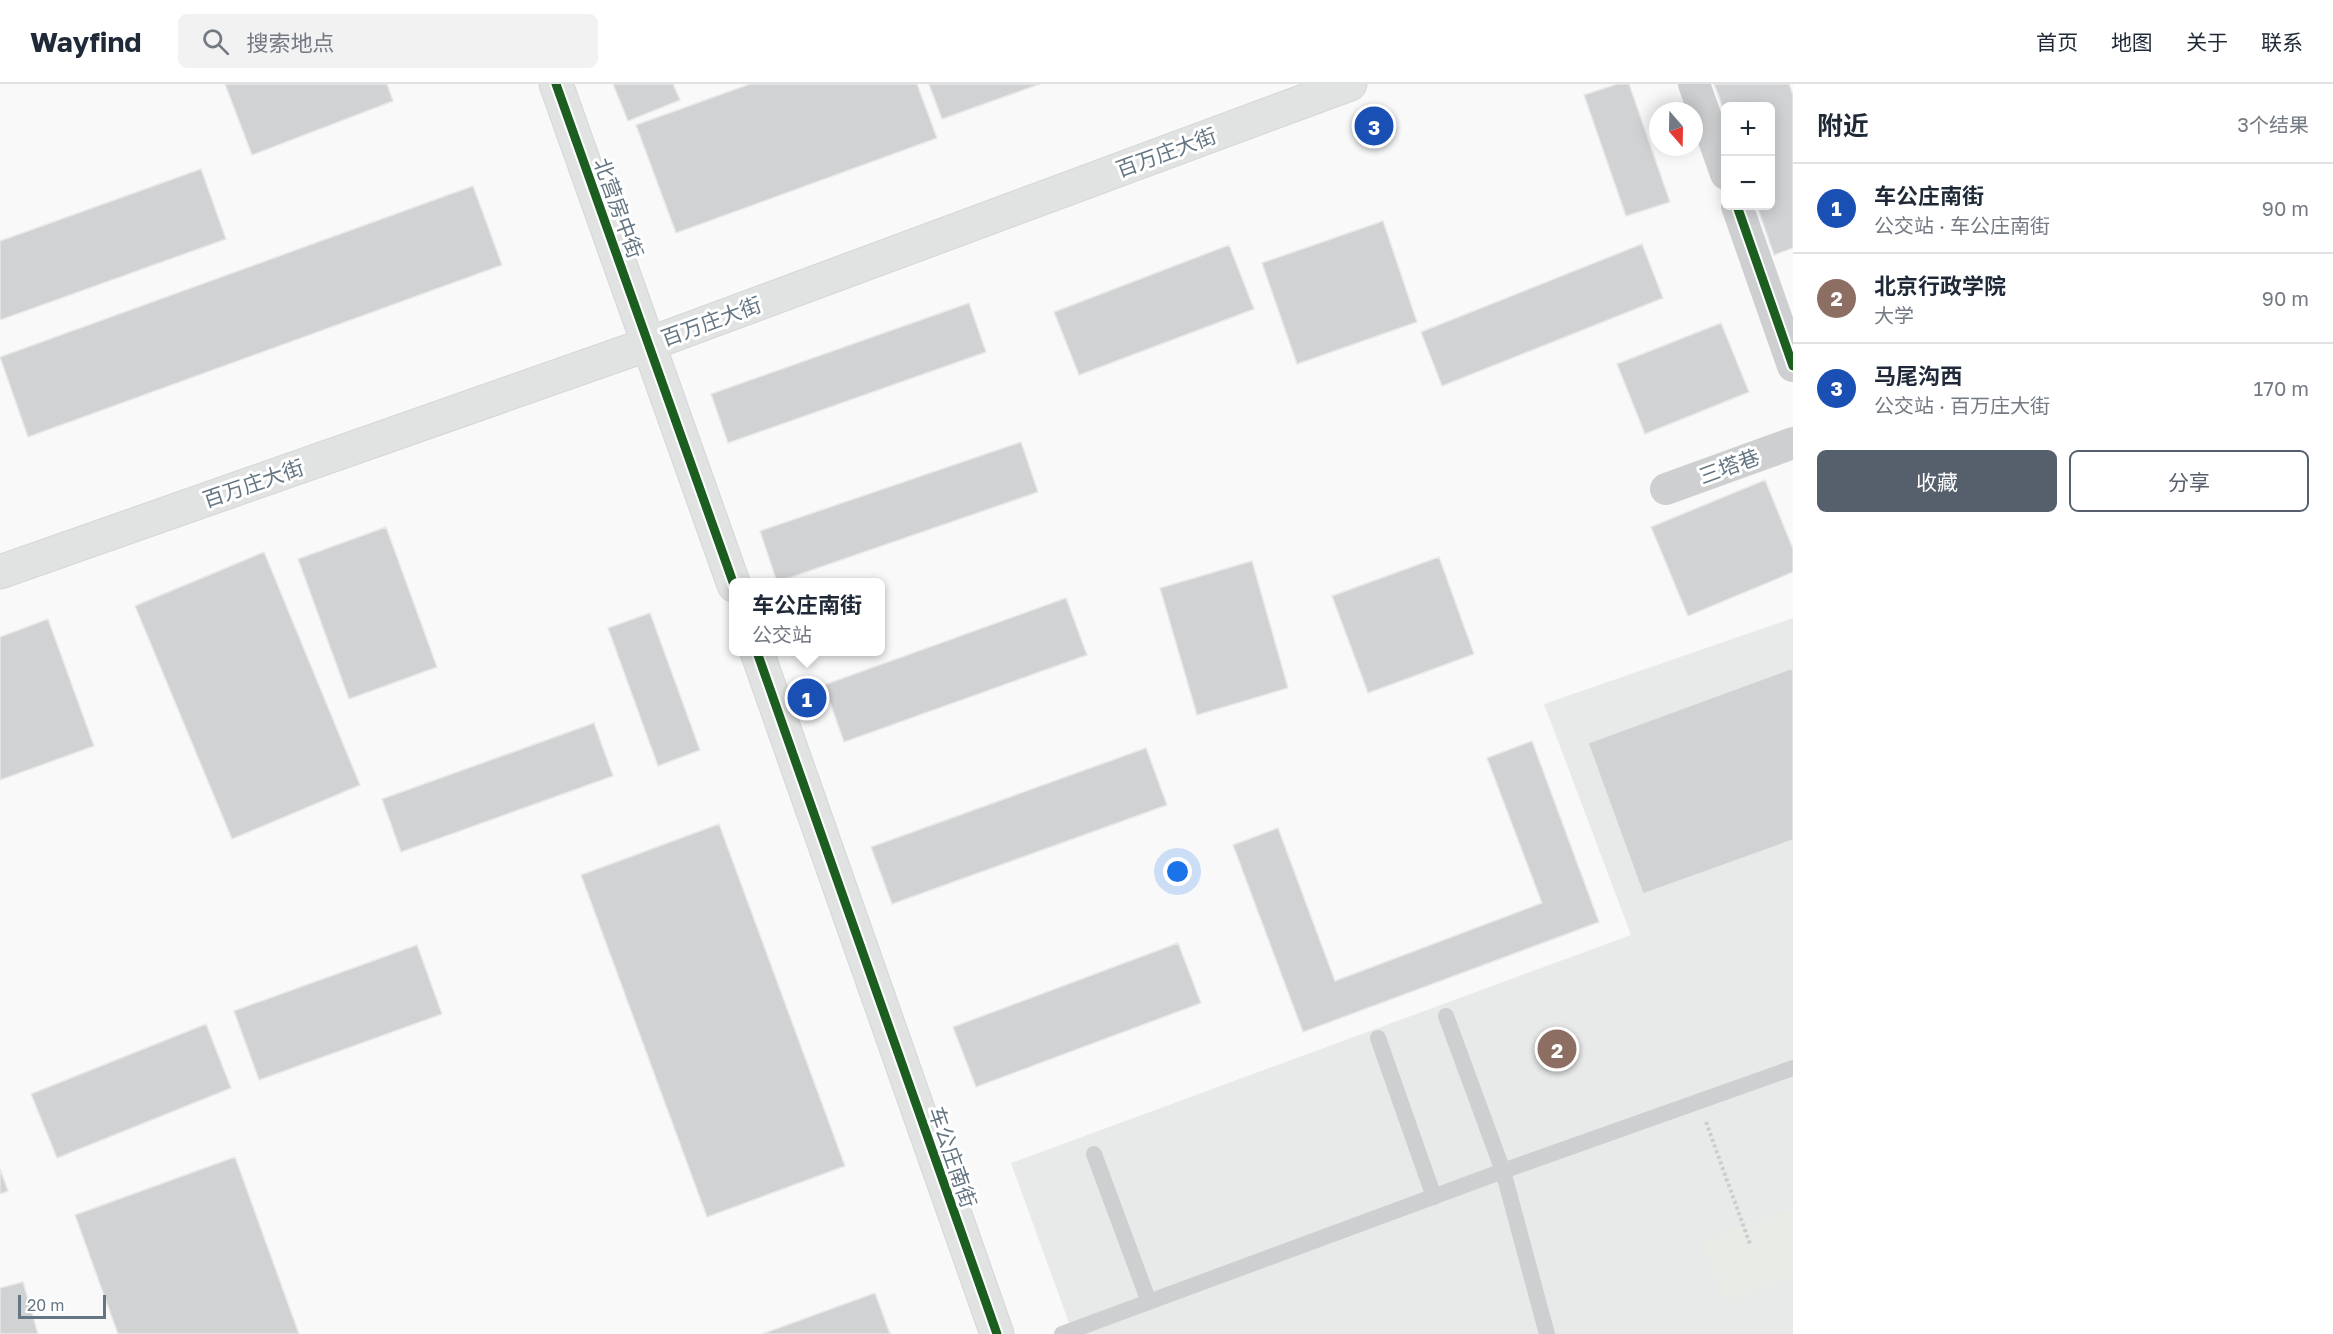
<!DOCTYPE html>
<html lang="zh">
<head>
<meta charset="utf-8">
<style>
  :root { --surface:#fff; --page:#f2f2f3; --text:#1f2937; --muted:#747a83; --line:#e0e1e3; --accent:#56606c }
  body { margin:0; font-family:"Golos Text","Noto Sans SC",sans-serif; background:var(--page); color:var(--text) }
  .controls { position:absolute; right:18px; top:18px; display:grid; overflow:hidden; border-radius:9px; box-shadow:0 3px 15px #0003 }
  .controls button { width:54px; height:54px; display:grid; place-items:center; padding:0; border:0; border-bottom:2px solid var(--line); background:var(--surface); color:var(--text); font:30px sans-serif }
  .compass { position:absolute; left:1649px; top:18px; width:54px; height:54px; border-radius:50%; background:var(--surface); box-shadow:0 3px 15px #0003; rotate:160deg }
  .scale { position:absolute; left:18px; bottom:15px; width:88px; box-sizing:border-box; padding-left:6px; border:3px solid #657683; border-top:0; font-size:16px; line-height:21px; white-space:nowrap; color:#657683; -webkit-text-stroke:4px #fff; paint-order:stroke }
  .you { position:absolute; left:1178px; top:788px; width:21px; height:21px; margin:-15px; border:4px solid #fff; border-radius:50%; background:#1a73e8; box-shadow:0 0 0 9px #1a73e833 }
  .badge { display:grid; place-items:center; width:39px; height:39px; border-radius:50%; background:var(--accent); color:#fff; font-size:20px; font-weight:700 }
  .pin { position:absolute; translate:-50% -50%; border:3px solid #fff; box-shadow:0 2px 6px #0006 }
  .popup { position:absolute; left:729px; top:494px; width:156px; height:78px; box-sizing:border-box; display:grid; place-content:center; border-radius:9px; background:var(--surface); filter:drop-shadow(0 2px 4px #0005); font-size:20px; white-space:nowrap; color:var(--muted) }
  .popup b { font-size:22px; color:var(--text) }
  .popup::after { content:''; position:absolute; left:50%; top:100%; margin-left:-12px; border:12px solid transparent; border-top-color:var(--surface) }
  .list { margin:0; padding:0; list-style:none }
  h2 { display:flex; justify-content:space-between; align-items:center; height:78px; margin:0; padding:0 24px; font-size:26px }
  h2 small { font-size:20px; font-weight:400; color:var(--muted) }
  .list li { display:grid; grid-template-columns:39px 1fr auto; gap:18px; align-items:center; box-sizing:border-box; height:90px; padding:0 24px; border-top:2px solid var(--line) }
  .list b { display:block; font-size:22px; white-space:nowrap }
  .list p { margin:0; font-size:20px; white-space:nowrap; color:var(--muted) }
  .list em { font-size:20px; font-style:normal; color:var(--muted) }
  .actions { display:flex; gap:12px; padding:18px 24px }
  .actions a { flex:1; padding:14px 0; border:2px solid var(--accent); border-radius:9px; text-align:center; font-size:21px; color:var(--accent) }
  .actions .main { background:var(--accent); color:#fff }
  .icon { flex:none; width:33px; height:33px; fill:none; stroke:currentColor; stroke-width:2; stroke-linecap:round; stroke-linejoin:round }
  .map { position:relative; flex:none; width:1793px; height:1250px; overflow:hidden }
  header { display:flex; align-items:center; gap:36px; box-sizing:border-box; height:84px; padding:0 30px; background:var(--surface); border-bottom:2px solid var(--line) }
  header strong { font-size:28px }
  nav { display:flex; gap:33px; margin-inline-start:auto; font-size:21px }
  .search { width:420px; height:54px; background:var(--page); display:flex; align-items:center; gap:15px; box-sizing:border-box; padding:0 21px; border-radius:9px; color:var(--muted); font-size:22px }
  main { display:flex }
  aside { flex:1; background:var(--surface) }
  .map>svg:first-child { display:block }
</style>
</head>
<body>
<header>
<strong>Wayfind</strong>
<div class="search"><svg class="icon" aria-label="search" viewBox="0 0 24 24"><circle cx="10" cy="10" r="6"/><path d="M15 15l6 6"/></svg>搜索地点</div>
<nav><a>首页</a><a>地图</a><a>关于</a><a>联系</a></nav>
</header>
<main>
<div class="map">
<svg width="1793" height="1250" viewBox="0 0 1793 1250">
  <rect width="100%" height="100%" fill="#f9f9f9"/>
  <path fill="#e8e9e9" d="M1793 534V1250H1073L1011 1079 1631 851 1544 620Z"/>
  <path fill="#e8ebe6" d="M1793 1124V1194L1724 1219 1702 1157Z"/>
  <path fill="#d0d2d3" stroke="#e8e8e8" stroke-width="1.5" d="M225 0H387L393 17 252 71Z
    M613 0H673L680 16 628 37Z
    M750 0H917L937 54 676 149 636 41Z
    M929 0H1040L942 35Z
    M1617 0H1629L1670 118 1626 132 1584 11Z
    M1714 0H1789L1793 11V164L1774 171 1757 122H1770V22H1726V32Z
    M201 85 226 155 0 236V157Z
    M473 102 502 181 28 353 0 273Z
    M1383 137 1417 238 1297 280 1262 179Z
    M1642 160 1663 214 1442 302 1421 248Z
    M1229 161 1254 225 1079 291 1054 228Z
    M969 219 986 268 728 359 711 310Z
    M1721 239 1749 308 1645 350 1617 280Z
    M1021 358 1038 408 777 498 760 447Z
    M1765 396 1793 465V488L1688 532 1651 443Z
    M386 443 437 583 349 615 298 475Z
    M264 468 360 701 232 755 135 522Z
    M1439 473 1474 570 1368 609 1332 512Z
    M1252 477 1288 604 1197 631 1160 504Z
    M1066 514 1087 571 844 658 824 601Z
    M650 529 700 666 658 682 608 544Z
    M48 535 94 662 0 696V553Z
    M1793 584V756L1643 810 1588 659Z
    M594 639 613 692 401 768 382 715Z
    M1532 657 1599 838 1303 948 1233 761 1278 744 1335 897 1542 819 1487 674Z
    M1146 664 1167 721 892 820 871 763Z
    M719 740 845 1082 707 1133 581 791Z
    M1178 859 1201 919 976 1003 953 943Z
    M417 861 442 930 259 996 234 927Z
    M206 940 231 1004 57 1074 31 1010Z
    M235 1073 299 1250H118L75 1131Z
    M0 1085 8 1107 0 1110Z
    M23 1198 38 1250H0V1204Z
    M875 1209 890 1250H762Z"/>
  <g fill="none" stroke-linecap="round" stroke-linejoin="round">
    <g stroke="#d5d6d7" stroke-width="35">
      <path id="secondary" d="M556 0 734 501
        M0 488 649 260 1350 0
        M757 568 997 1250"/>
    </g>
    <path stroke="#cbcccd" stroke-width="4" stroke-dasharray="3 3" stroke-linecap="butt" d="M1706 1038 1750 1160"/>
    <path stroke="#cecfd0" stroke-width="16" d="M1446 932 1503 1087 1547 1250
      M1378 954 1434 1113
      M1094 1070 1149 1218
      M1062 1250 1503 1087 1793 984"/>
    <path stroke="#cecfd0" stroke-width="32" d="M1694 0 1726 90
      M1737 122 1793 282
      M1666 405 1793 359"/>
    <use href="#secondary" stroke="#e1e2e2" stroke-width="33"/>
    <g stroke="#fff" stroke-width="13">
      <path id="cycleway" d="M556 0 734 501
        M1737 122 1793 282
        M757 568 997 1250"/>
    </g>
    <use href="#cycleway" stroke="#1b5e20" stroke-width="9"/>
  </g>
  <g text-anchor="middle" dominant-baseline="central" stroke-width="6" stroke-linejoin="round" paint-order="stroke">
    <g font-size="21" fill="#657683" stroke="#fff">
      <text transform="translate(1166 68) rotate(-20)">百万庄大街</text>
      <text transform="translate(619 124) rotate(70)">北营房中街</text>
      <text transform="translate(711 237) rotate(-20)">百万庄大街</text>
      <text transform="translate(1729 382) rotate(-20)">三塔巷</text>
      <text transform="translate(253 399) rotate(-19)">百万庄大街</text>
      <text transform="translate(953 1073) rotate(71)">车公庄南街</text>
    </g>
  </g>
</svg>
<div class="controls">
<button>+</button>
<button>−</button>
</div>
<svg class="compass" viewBox="-18 -18 36 36"><path d="M0-13l5 13h-10z" fill="#e53935"/><path d="M0 13l5-13h-10z" fill="#747a83"/></svg>
<div class="scale">20 m</div>
<div class="you"></div>
<div class="pin badge" style="left:807px;top:614px;background:#1a4fb4">1</div>
<div class="popup"><b>车公庄南街</b>公交站</div>
<div class="pin badge" style="left:1557px;top:965px;background:#8d6e63">2</div>
<div class="pin badge" style="left:1374px;top:42px;background:#1a4fb4">3</div>
</div>
<aside>
<h2>附近<small>3个结果</small></h2>
<ul class="list">
<li><span class="badge" style="background:#1a4fb4">1</span><div><b>车公庄南街</b><p>公交站 · 车公庄南街</p></div><em>90 m</em></li>
<li><span class="badge" style="background:#8d6e63">2</span><div><b>北京行政学院</b><p>大学</p></div><em>90 m</em></li>
<li><span class="badge" style="background:#1a4fb4">3</span><div><b>马尾沟西</b><p>公交站 · 百万庄大街</p></div><em>170 m</em></li>
</ul>
<div class="actions"><a class="main">收藏</a><a>分享</a></div>
</aside>
</main>
</body>
</html>
